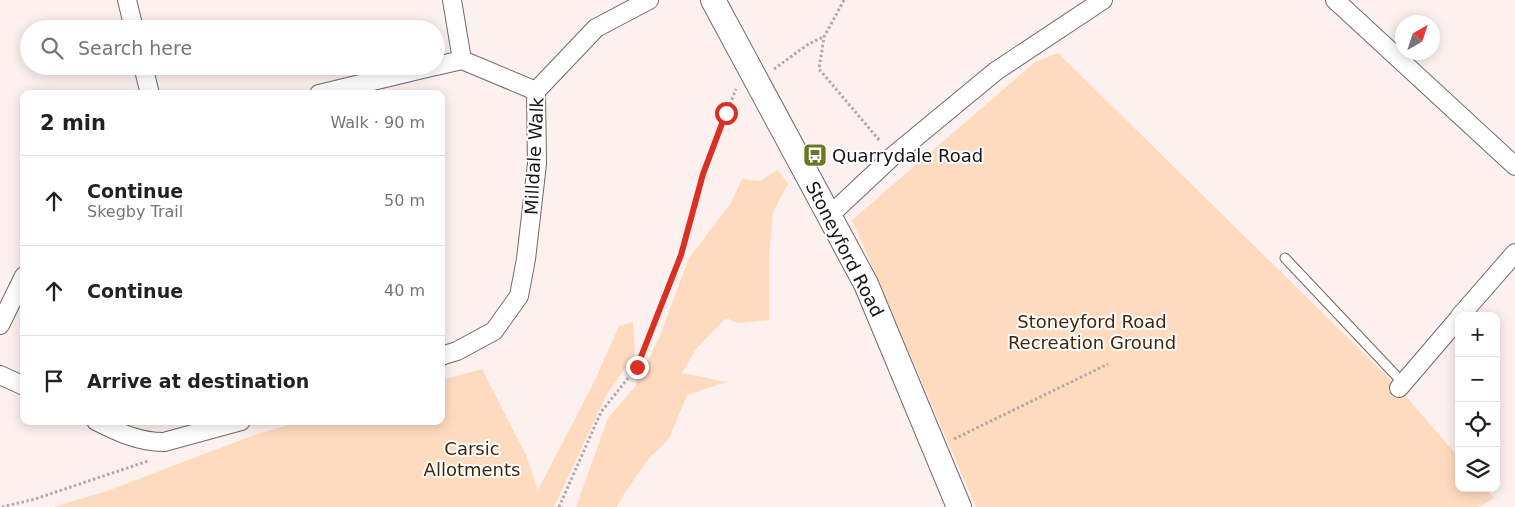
<!DOCTYPE html>
<html lang="en">
<head>
<meta charset="utf-8">
<style>
  :root { --surface:#fff; --page:#f2f2f2; --text:#222; --muted:#767676; --line:#e0e0e0 }
  body { margin:0; font-family:"DejaVu Sans",sans-serif; background:var(--page); color:var(--text) }
  .controls { position:absolute; right:15px; bottom:15px; display:grid; overflow:hidden; border-radius:10px; box-shadow:0 2px 12px #0003 }
  .controls button { width:45px; height:45px; display:grid; place-items:center; padding:0; border:0; border-bottom:1px solid var(--line); background:var(--surface); color:var(--text); font:25px sans-serif }
  .compass { position:absolute; left:1395px; top:15px; width:45px; height:45px; border-radius:50%; background:var(--surface); box-shadow:0 2px 12px #0003; rotate:39deg }
  .stop { position:absolute; width:15px; height:15px; margin:-11px; border:4px solid #d93025; border-radius:50%; background:#fff }
  .stop.end { background:#d93025; border-color:#fff; box-shadow:0 1px 5px #0008 }
  .list { margin:0; padding:0; list-style:none }
  h2 { display:flex; justify-content:space-between; align-items:center; height:65px; margin:0; padding:0 20px; font-size:21px }
  h2 small { font-size:16px; font-weight:400; color:var(--muted) }
  .list li { display:grid; grid-template-columns:32px 1fr auto; gap:15px; align-items:center; box-sizing:border-box; height:90px; padding:0 20px; border-top:1px solid var(--line) }
  .list b { display:block; font-size:19px; white-space:nowrap }
  .list p { margin:0; font-size:16px; white-space:nowrap; color:var(--muted) }
  .list em { font-size:16px; font-style:normal; color:var(--muted) }
  .icon { flex:none; width:28px; height:28px; fill:none; stroke:currentColor; stroke-width:2; stroke-linecap:round; stroke-linejoin:round }
  .map { position:relative; flex:none; width:1515px; height:507px; overflow:hidden }
  .search { position:absolute; background:var(--surface); box-shadow:0 2px 12px #0003; left:20px; top:20px; width:425px; height:55px; display:flex; align-items:center; gap:12px; box-sizing:border-box; padding:0 18px; border-radius:28px; color:var(--muted); font-size:19px }
  .panel { position:absolute; background:var(--surface); box-shadow:0 2px 12px #0003; left:20px; top:90px; width:425px; height:335px; border-radius:10px }
  .map>svg:first-child { display:block }
</style>
</head>
<body>
<div class="map">
<svg width="1515" height="507" viewBox="0 0 1515 507">
  <rect width="100%" height="100%" fill="#fdf1f0"/>
  <path fill="#fedbbf" d="M1058 53 1399 388 1459 458V488H1485L1494 498 1479 507H976L852 220 1035 62Z
    M778 170 788 184 773 212 769 258V320L738 323 726 318 696 349 682 373 727 382 687 395 669 439 649 458 624 494 617 507H576L608 418 634 388 660 336 689 258 731 203 742 179 760 181Z
    M633 322 635 354 607 394 554 507H53L107 491 254 435 302 421H441V380L482 369 526 455 538 490 594 382 619 326Z"/>
  <g fill="none" stroke-linecap="round" stroke-linejoin="round">
    <g stroke="#746968" stroke-width="11">
      <path id="lane" d="M1285 258 1403 383"/>
    </g>
    <g stroke="#746968" stroke-width="20">
      <path id="street" d="M127 0 134 29
        M452 0 462 60
        M1335 0 1515 166
        M143 66 150 94
        M436 66 462 60 536 91
        M319 94 435 66
        M829 216 893 156 996 71 1103 0
        M1460 316 1515 253
        M0 325 24 276
        M441 356 457 351 494 331 519 296 526 259 537 164 536 91 596 28 649 0
        M0 375 24 386
        M1399 388 1459 318
        M96 421C118 432 138 442 164 442L241 421"/>
    </g>
    <g stroke="#746968" stroke-width="26">
      <path id="secondary" d="M713 0 866 284 959 507"/>
    </g>
    <path stroke="#b2a9a8" stroke-width="3" stroke-dasharray="2.5 2.5" stroke-linecap="butt" d="M844 0 824 37 819 69 880 141
      M774 69 807 45 823 37
      M261 94H278
      M723 119 728 109
      M954 439 1108 364
      M2 507 35 499 148 461
      M559 507 601 412 637 367 681 255 703 174 723 119 731 122 734 112 728 109 736 89"/>
    <use href="#lane" stroke="#fff" stroke-width="9"/>
    <use href="#street" stroke="#fff" stroke-width="18"/>
    <use href="#secondary" stroke="#fff" stroke-width="24"/>
  </g>
  <g fill="none" stroke-linecap="round" stroke-linejoin="round">
    <path stroke="#d93025" stroke-width="6" d="M637 367 681 255 703 174 726 113"/>
  </g>
  <defs>
    <g id="bus-square" transform="scale(1.25)"><rect x="-9" y="-9" width="18" height="18" rx="4" fill="#6c7721" stroke="#fff"/><path d="M-5-6H5V4H4V6H2V4H-2V6H-4V4H-5ZM-3.5-4V0h7V-4ZM-3.5 1.2v1.5H-2V1.2ZM2 1.2v1.5H3.5V1.2Z" fill="#fff"/></g>
  </defs>
  <g fill-rule="evenodd">
    <use href="#bus-square" x="815" y="155"/>
  </g>
  <g text-anchor="middle" dominant-baseline="central" stroke-width="4" stroke-linejoin="round" paint-order="stroke">
    <g font-size="18" fill="#181414" stroke="#fff" text-anchor="start">
      <text x="832" y="155">Quarrydale Road</text>
    </g>
    <g font-size="18" fill="#181414" stroke="#fff">
      <text transform="translate(534 156) rotate(-87)">Milldale Walk</text>
      <text transform="translate(845 249) rotate(63)">Stoneyford Road</text>
    </g>
    <g font-size="18" fill="#432507" stroke="#fff">
      <text x="1092" y="321">Stoneyford Road<tspan x="1092" dy="21">Recreation Ground</tspan></text>
      <text x="472" y="448">Carsic<tspan x="472" dy="21">Allotments</tspan></text>
    </g>
  </g>
</svg>
<div class="controls">
<button>+</button>
<button>−</button>
<button><svg class="icon" aria-label="locate" viewBox="0 0 24 24"><circle cx="12" cy="12" r="6"/><path d="M12 2v4M12 18v4M2 12h4M18 12h4"/></svg></button>
<button><svg class="icon" aria-label="layers" viewBox="0 0 24 24"><path d="M12 4l9 5-9 5-9-5zM3 14l9 5 9-5"/></svg></button>
</div>
<svg class="compass" viewBox="-18 -18 36 36"><path d="M0-13l5 13h-10z" fill="#e53935"/><path d="M0 13l5-13h-10z" fill="#767676"/></svg>
<div class="stop" style="left:726px;top:113px"></div>
<div class="stop end" style="left:637px;top:367px"></div>
<div class="search"><svg class="icon" aria-label="search" viewBox="0 0 24 24"><circle cx="10" cy="10" r="6"/><path d="M15 15l6 6"/></svg>Search here</div>
<section class="panel">
<h2>2 min<small>Walk · 90 m</small></h2>
<ul class="list">
<li><svg class="icon" aria-label="ahead" viewBox="0 0 24 24"><path d="M12 20V5M6 11l6-6 6 6"/></svg><div><b>Continue</b><p>Skegby Trail</p></div><em>50 m</em></li>
<li><svg class="icon" aria-label="ahead" viewBox="0 0 24 24"><path d="M12 20V5M6 11l6-6 6 6"/></svg><div><b>Continue</b></div><em>40 m</em></li>
<li><svg class="icon" aria-label="arrive" viewBox="0 0 24 24"><path d="M6 21V4h12l-3 4 3 4H6"/></svg><div><b>Arrive at destination</b></div></li>
</ul>
</section>
</div>
</body>
</html>
